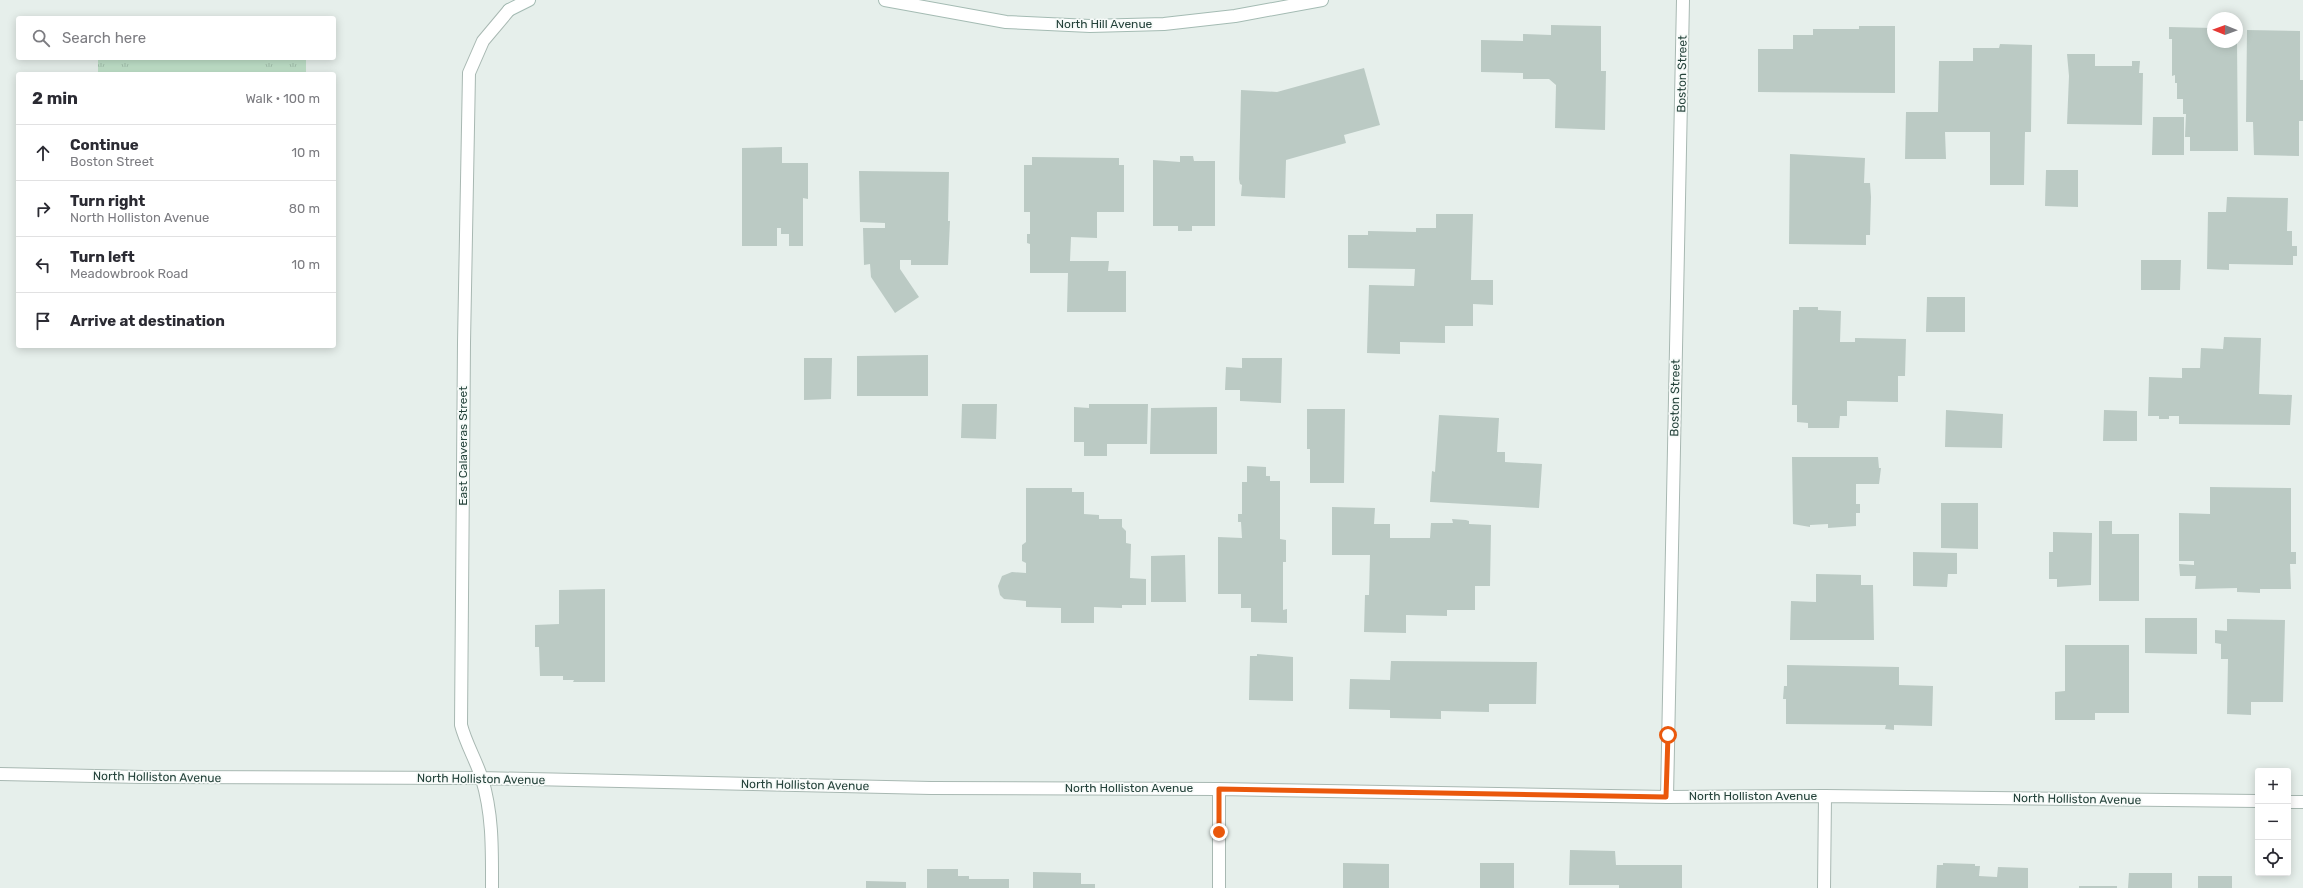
<!DOCTYPE html>
<html lang="en">
<head>
<meta charset="utf-8">
<style>
  :root { --surface:#fff; --page:#f2f2f3; --text:#2b2b33; --muted:#7c7c81; --line:#e1e1e2 }
  body { margin:0; font-family:Rubik,sans-serif; background:var(--page); color:var(--text) }
  .controls { position:absolute; right:12px; bottom:12px; display:grid; overflow:hidden; border-radius:4px; box-shadow:0 2px 10px #0003 }
  .controls button { width:36px; height:36px; display:grid; place-items:center; padding:0; border:0; border-bottom:1px solid var(--line); background:var(--surface); color:var(--text); font:20px sans-serif }
  .compass { position:absolute; left:2207px; top:12px; width:36px; height:36px; border-radius:50%; background:var(--surface); box-shadow:0 2px 10px #0003; rotate:271deg }
  .stop { position:absolute; width:12px; height:12px; margin:-9px; border:3px solid #ea580c; border-radius:50%; background:#fff }
  .stop.end { background:#ea580c; border-color:#fff; box-shadow:0 1px 4px #0008 }
  .list { margin:0; padding:0; list-style:none }
  h2 { display:flex; justify-content:space-between; align-items:center; height:52px; margin:0; padding:0 16px; font-size:17px }
  h2 small { font-size:13px; font-weight:400; color:var(--muted) }
  .list li { display:grid; grid-template-columns:26px 1fr auto; gap:12px; align-items:center; box-sizing:border-box; height:56px; padding:0 16px; border-top:1px solid var(--line) }
  .list b { display:block; font-size:15px; white-space:nowrap }
  .list p { margin:0; font-size:13px; white-space:nowrap; color:var(--muted) }
  .list em { font-size:13px; font-style:normal; color:var(--muted) }
  .icon { flex:none; width:22px; height:22px; fill:none; stroke:currentColor; stroke-width:2; stroke-linecap:round; stroke-linejoin:round }
  .map { position:relative; flex:none; width:2303px; height:888px; overflow:hidden }
  .search { position:absolute; background:var(--surface); box-shadow:0 2px 10px #0003; left:16px; top:16px; width:320px; height:44px; display:flex; align-items:center; gap:10px; box-sizing:border-box; padding:0 14px; border-radius:4px; color:var(--muted); font-size:15px }
  .panel { position:absolute; background:var(--surface); box-shadow:0 2px 10px #0003; left:16px; top:72px; width:320px; height:276px; border-radius:4px }
  .map>svg:first-child { display:block }
</style>
</head>
<body>
<div class="map">
<svg width="2303" height="888" viewBox="0 0 2303 888">
  <defs>
    <pattern id="grass-tufts" width="24" height="20" patternUnits="userSpaceOnUse"><rect width="24" height="20" fill="#bfe0c8"/><path d="M3 7l-1-3M5 7V3M7 7l1-3M15 17l-1-3M17 17v-4M19 17l1-3" fill="none" stroke="#a4c1ad"/></pattern>
  </defs>
  <rect width="100%" height="100%" fill="#e6efeb"/>
  <path fill="url(#grass-tufts)" d="M98 58H306V74H98Z"/>
  <path fill="#bfe0c8" d="M131 58H265V74H131Z"/>
  <path fill="#bbcac4" d="M1551 25 1601 26V71H1606L1605 130 1555 128 1556 85 1549 79H1523V73L1481 72V40L1523 41V34L1551 35Z
    M1859 26H1895V93L1758 92V49H1793V35H1813V29H1859Z
    M2169 27 2213 28V42H2237L2238 151H2190V137H2185L2186 114H2183V99H2177V83H2175V75L2172 76V39H2169Z
    M2247 30 2300 31V80H2303V121H2299V156L2254 155 2253 122H2246Z
    M2000 44 2032 45 2031 132H2025L2024 185H1990V132H1945L1946 159H1905L1906 112H1938L1939 61H1973V48H1999Z
    M2067 54H2095V66H2132V61H2140L2139 73H2143L2142 125 2067 124 2069 76Z
    M1364 68 1380 125 1344 135 1346 143 1286 160 1285 198 1241 196 1242 185 1240 184 1239 179 1241 90 1277 92Z
    M2153 117H2184V155H2152Z
    M782 147V163H808V199L803 198V246H789V234H781V228H777V246H742V148Z
    M1790 154 1865 158 1864 183H1870L1871 197 1870 235H1866V245L1789 244Z
    M1180 156H1193L1194 161H1215V226H1192V231H1178V226H1153V160L1180 162Z
    M1032 157 1119 158V165H1124V212H1097V238L1071 237 1070 261H1109L1108 271H1126V312H1067L1068 273H1030V244L1027 243V234H1030V212H1024V165H1032Z
    M2046 170H2078V207L2045 206Z
    M859 171 949 172 948 221H950L948 265H911V260H900V269L919 297 895 313 871 277 870 264 864 265 863 228H885V223L860 222Z
    M2227 197 2288 198 2287 231H2292V246H2297V256H2293V265L2229 264V270L2207 269 2208 212H2226Z
    M1436 214H1473L1471 280H1493V305L1473 304V326H1445V343L1400 342V354L1367 353 1369 285 1414 286 1415 269 1348 268V235H1368V231L1416 232V228H1436Z
    M2141 260H2181L2180 290H2141Z
    M1927 297H1965V332H1926Z
    M1799 307H1818V310L1841 311 1840 342H1855V338L1906 339 1905 376H1898V402L1847 401V416H1840L1839 428H1808V423L1797 422V405H1792L1793 310H1799Z
    M2224 337 2261 338 2259 394 2292 395 2290 425 2179 424V416H2169V419H2159V416H2148L2149 377 2182 378V368H2200L2201 348 2223 349Z
    M928 355V396H857V356Z
    M804 358H832L831 399 804 400Z
    M1242 358H1282L1281 403 1240 401V390H1225L1226 367 1242 368Z
    M962 404H997L996 439 961 438Z
    M1089 404H1148L1147 444H1107V456H1084V442H1074V407L1089 408Z
    M1217 407V454H1150L1151 408Z
    M1307 409H1345L1344 483H1310V449H1307Z
    M1946 410 2003 414 2002 448 1945 447Z
    M2104 410 2137 411V441H2103Z
    M1439 415 1499 418 1497 452H1505V462L1542 464 1539 508 1430 502 1432 471 1435 472Z
    M1792 457H1878L1879 468H1881L1879 484H1856V504H1860V513H1856V526L1828 528V524L1810 525V527L1793 524Z
    M1247 466 1266 467V476H1270V481H1280V539L1286 540V562H1283V610L1287 609V623L1251 622V608H1241V594H1218V537L1242 538 1241 522H1238V514H1242V482H1247Z
    M2210 487 2291 488V552H2296V564H2290L2291 589H2260V593L2237 592V588L2195 589 2196 576H2180L2179 564 2194 565V561H2179V513L2210 514Z
    M1026 488H1072V492H1084V514L1099 515V519H1122V527L1126 531V543L1131 544 1130 578 1146 579V605H1122V608L1094 607V623H1061V608L1026 607V601L1004 599 1000 595 998 586 1002 576 1012 572 1026 573V563L1022 561V545L1026 542Z
    M1941 503H1978V549L1941 548Z
    M1332 507 1375 508 1374 524H1390V538H1430L1431 523H1453L1452 519 1466 520 1469 521V524L1491 525 1490 586H1475V610H1447V616L1406 615V633L1364 632 1365 595H1369L1370 555H1332Z
    M2099 521H2112V534H2139V601H2099Z
    M2053 532 2092 533 2091 585 2057 587V579H2049V552H2053Z
    M1913 552 1957 553V574H1948L1947 587 1913 586Z
    M1185 555 1186 602H1151V556Z
    M1816 574 1861 575V585H1873L1874 640H1790L1791 601 1816 602Z
    M605 589V682H573L574 680H563V676H540L539 647H535V625L559 624V590Z
    M2145 618H2197V654L2145 653Z
    M2227 619 2285 620 2283 702H2251V715L2227 714 2228 659H2221V644L2215 643V630L2227 631Z
    M2065 645H2129V713H2095V720H2055V692L2065 691Z
    M1257 654 1293 657V701L1249 700 1250 656H1257Z
    M1391 661 1537 662 1536 704H1489V712L1441 711V719L1390 718V710L1349 709 1350 679 1390 680Z
    M1787 665 1899 667V685L1933 686 1932 726 1894 725V730L1885 729 1886 725 1786 724V699H1783L1784 686H1787Z
    M1570 850 1615 851 1616 865H1682V888H1619V885H1569Z
    M1343 863 1389 864V888H1343Z
    M1480 863H1514V888H1480Z
    M1943 863 1975 864V866H1980L1979 876 1997 877 1998 867 2028 868V888H1936L1937 865H1943Z
    M927 869H958V876H969V879H1009V888H927Z
    M1033 872 1081 873V884H1095V888H1033Z
    M2129 873H2172V888H2128Z
    M2198 876H2232V888H2198Z
    M866 881 906 882V888H866Z
    M2079 886H2117V888H2079Z"/>
  <g fill="none" stroke-linecap="round" stroke-linejoin="round">
    <g stroke="#a8b8b2" stroke-width="14">
      <path id="street" d="M0 774 143 777 481 778 931 788 1219 789 1667 797 1825 796 2258 801
        M1667 797 1683 0
        M2288 802H2303
        M492 888C492 851 493 815 482 779 476 760 466 744 461 725L464 343 469 73 483 41 509 10
        M1219 888V789
        M1824 888 1825 796"/>
    </g>
    <g stroke="#a4bbb3" stroke-width="14">
      <path id="secondary" d="M885 0 1006 22 1090 26 1164 24 1235 16 1322 0
        M509 10 529 0"/>
    </g>
    <use href="#street" stroke="#fff" stroke-width="12"/>
    <use href="#secondary" stroke="#fff" stroke-width="12"/>
  </g>
  <g fill="none" stroke-linecap="round" stroke-linejoin="round">
    <path stroke="#ea580c" stroke-width="5" d="M1219 832V789L1666 797 1668 735"/>
  </g>
  <g text-anchor="middle" dominant-baseline="central" stroke-width="3.5" stroke-linejoin="round" paint-order="stroke">
    <g font-size="12" fill="#24423a" stroke="#f7fbf9">
      <text x="1104" y="24">North Hill Avenue</text>
      <text transform="translate(1682 74) rotate(-89)">Boston Street</text>
      <text transform="translate(1675 398) rotate(-89)">Boston Street</text>
      <text transform="translate(463 446) rotate(-90)">East Calaveras Street</text>
      <text transform="translate(157 777) rotate(1)">North Holliston Avenue</text>
      <text transform="translate(481 779) rotate(1)">North Holliston Avenue</text>
      <text transform="translate(805 785) rotate(1)">North Holliston Avenue</text>
      <text x="1129" y="788">North Holliston Avenue</text>
      <text x="1753" y="796">North Holliston Avenue</text>
      <text transform="translate(2077 799) rotate(1)">North Holliston Avenue</text>
    </g>
  </g>
</svg>
<div class="controls">
<button>+</button>
<button>−</button>
<button><svg class="icon" aria-label="locate" viewBox="0 0 24 24"><circle cx="12" cy="12" r="6"/><path d="M12 2v4M12 18v4M2 12h4M18 12h4"/></svg></button>
</div>
<svg class="compass" viewBox="-18 -18 36 36"><path d="M0-13l5 13h-10z" fill="#e53935"/><path d="M0 13l5-13h-10z" fill="#7c7c81"/></svg>
<div class="stop" style="left:1668px;top:735px"></div>
<div class="stop end" style="left:1219px;top:832px"></div>
<div class="search"><svg class="icon" aria-label="search" viewBox="0 0 24 24"><circle cx="10" cy="10" r="6"/><path d="M15 15l6 6"/></svg>Search here</div>
<section class="panel">
<h2>2 min<small>Walk · 100 m</small></h2>
<ul class="list">
<li><svg class="icon" aria-label="ahead" viewBox="0 0 24 24"><path d="M12 20V5M6 11l6-6 6 6"/></svg><div><b>Continue</b><p>Boston Street</p></div><em>10 m</em></li>
<li><svg class="icon" aria-label="right" viewBox="0 0 24 24"><path d="M7 20v-9h11M14 6l5 5-5 5"/></svg><div><b>Turn right</b><p>North Holliston Avenue</p></div><em>80 m</em></li>
<li><svg class="icon" aria-label="left" viewBox="0 0 24 24"><path d="M17 20v-9H6M10 6l-5 5 5 5"/></svg><div><b>Turn left</b><p>Meadowbrook Road</p></div><em>10 m</em></li>
<li><svg class="icon" aria-label="arrive" viewBox="0 0 24 24"><path d="M6 21V4h12l-3 4 3 4H6"/></svg><div><b>Arrive at destination</b></div></li>
</ul>
</section>
</div>
</body>
</html>
